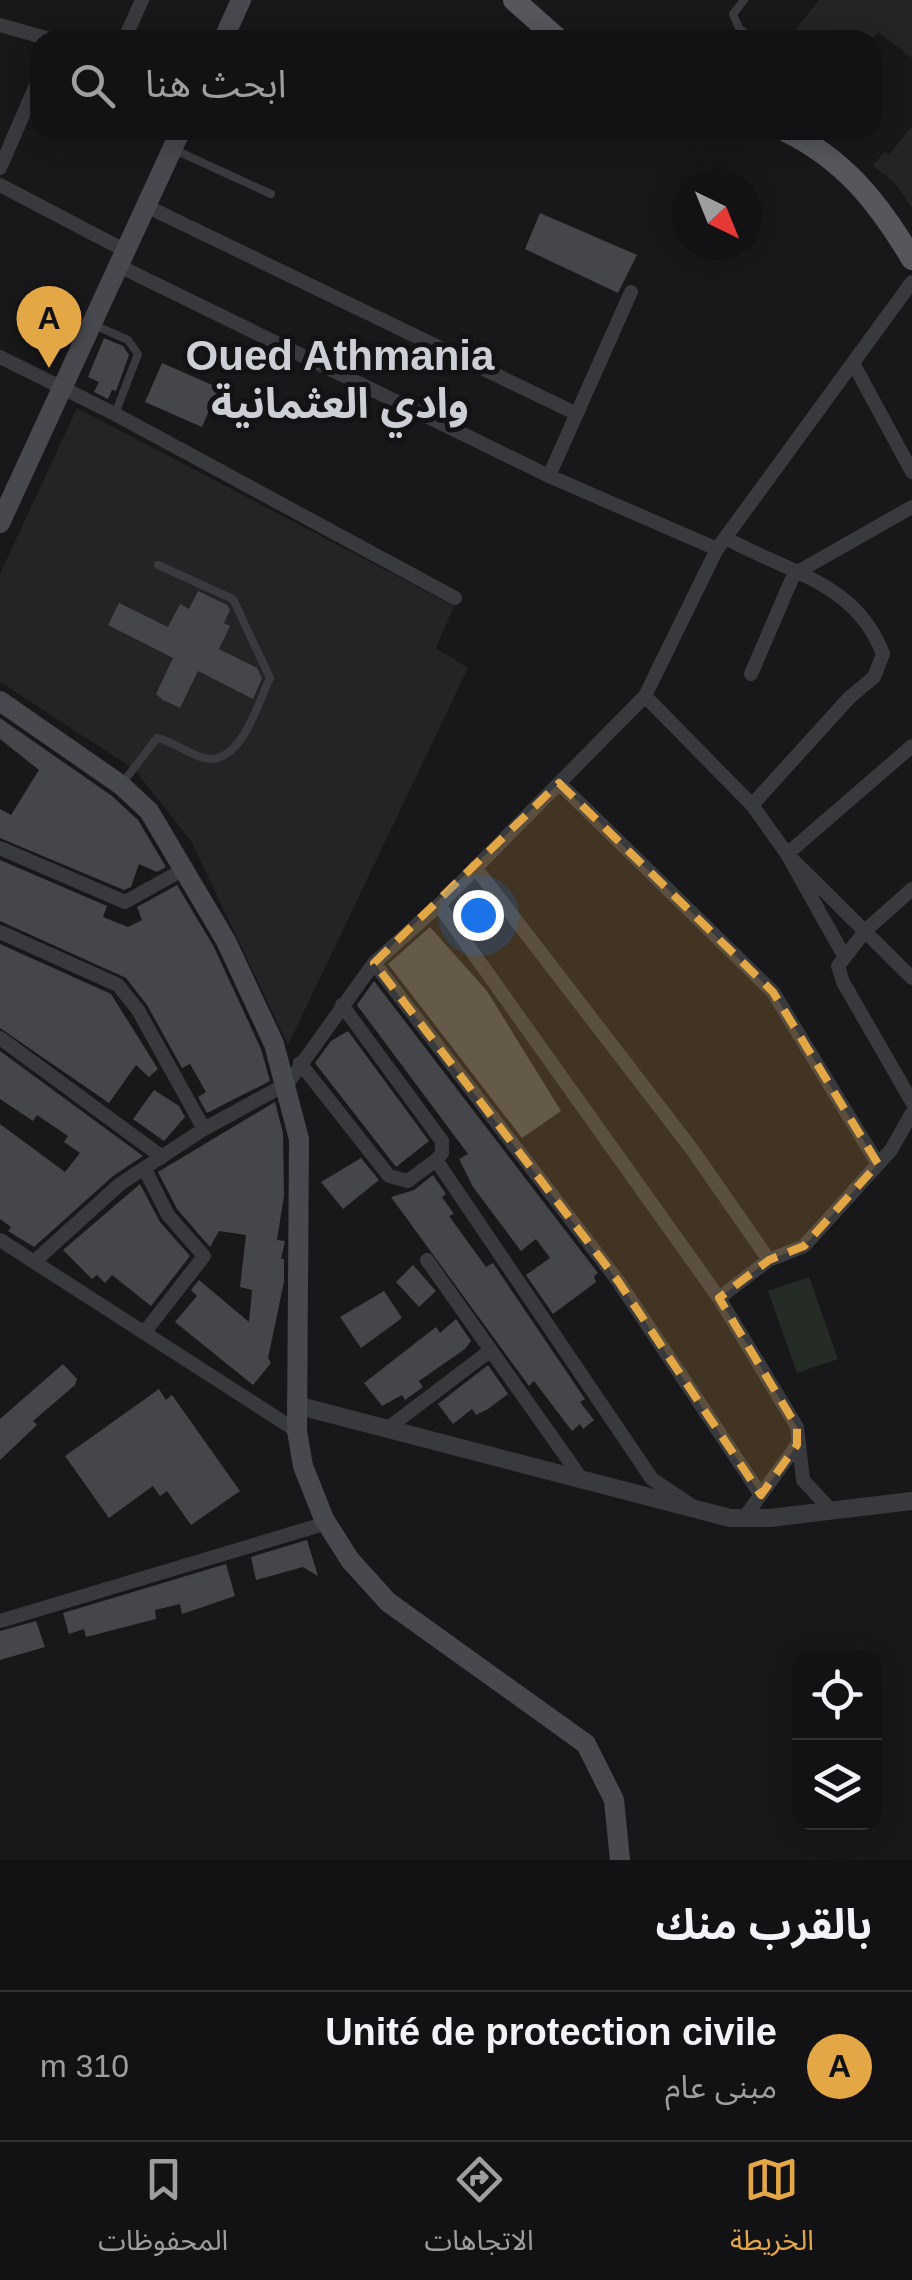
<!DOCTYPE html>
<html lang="ar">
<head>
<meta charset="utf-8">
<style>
  :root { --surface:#121214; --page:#1f2022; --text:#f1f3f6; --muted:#9c9ea0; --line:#313234; --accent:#e4a745 }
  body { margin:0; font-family:Arial,"Noto Sans Arabic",sans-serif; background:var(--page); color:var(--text); direction:rtl }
  .controls { position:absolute; right:30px; bottom:30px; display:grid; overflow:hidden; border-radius:20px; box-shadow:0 5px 25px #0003 }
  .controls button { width:90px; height:90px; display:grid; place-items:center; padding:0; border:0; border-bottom:2px solid var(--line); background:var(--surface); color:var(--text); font:50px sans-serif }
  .compass { position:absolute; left:672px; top:170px; width:90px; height:90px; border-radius:50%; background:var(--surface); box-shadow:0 5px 25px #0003; rotate:137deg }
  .you { position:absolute; left:478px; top:915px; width:35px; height:35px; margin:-25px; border:8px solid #fff; border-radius:50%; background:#1a73e8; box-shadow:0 0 0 15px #1a73e833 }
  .badge { display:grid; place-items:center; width:65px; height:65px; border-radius:50%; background:var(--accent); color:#111; font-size:32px; font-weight:700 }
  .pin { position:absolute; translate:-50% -82px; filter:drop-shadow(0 2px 5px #0008) }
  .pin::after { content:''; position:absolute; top:52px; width:35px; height:30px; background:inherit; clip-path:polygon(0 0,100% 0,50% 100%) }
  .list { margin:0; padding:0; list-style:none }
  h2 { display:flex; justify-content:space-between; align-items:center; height:130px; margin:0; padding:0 40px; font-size:42px }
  h2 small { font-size:32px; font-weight:400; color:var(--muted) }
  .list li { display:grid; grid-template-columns:65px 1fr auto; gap:30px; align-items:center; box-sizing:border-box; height:150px; padding:0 40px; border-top:2px solid var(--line) }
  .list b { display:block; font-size:38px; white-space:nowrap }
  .list p { margin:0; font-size:32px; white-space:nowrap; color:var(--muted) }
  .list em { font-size:32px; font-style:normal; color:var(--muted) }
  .icon { flex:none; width:55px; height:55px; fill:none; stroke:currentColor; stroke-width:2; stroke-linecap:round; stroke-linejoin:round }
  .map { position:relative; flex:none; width:912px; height:1860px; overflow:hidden; direction:ltr }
  .search { position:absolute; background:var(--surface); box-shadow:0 5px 25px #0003; left:30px; right:30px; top:30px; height:110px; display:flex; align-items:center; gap:25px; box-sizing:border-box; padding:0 35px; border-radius:30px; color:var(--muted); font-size:38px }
  .sheet { height:280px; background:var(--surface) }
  nav { display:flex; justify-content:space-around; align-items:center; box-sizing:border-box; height:140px; border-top:2px solid var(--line); background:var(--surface); font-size:28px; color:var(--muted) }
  nav a { display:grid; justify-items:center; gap:5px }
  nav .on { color:var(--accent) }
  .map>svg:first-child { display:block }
</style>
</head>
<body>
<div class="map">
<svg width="912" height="1860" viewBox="0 0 912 1860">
  <rect width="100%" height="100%" fill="#18181a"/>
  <path fill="#242427" d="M819 0H912V58L878 32 871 40H787Z
    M912 126V208L894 182 873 166 884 152 889 155Z
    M77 408 454 606 436 648 468 668 288 1045 191 841 134 769 0 682V574Z"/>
  <path fill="#242c25" d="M809 1277 838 1359 797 1373 768 1291Z"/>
  <path fill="#45464a" d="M540 213 637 255 618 293 525 249Z
    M104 338 123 346 129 355 116 391 112 390 108 399 94 392 99 382 88 377Z
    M162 363 219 388 202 427 145 402Z
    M198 591 227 605 230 610 224 623 230 626 219 649 257 668 262 678 253 699 198 671 180 708 163 700 156 694 173 658 108 625 119 603 168 627 180 604 189 609Z
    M0 718 112 796 138 820 166 867 157 872 139 864 131 887 124 890 0 838V809L11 815 39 770 0 739Z
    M0 860 107 906 103 917 128 927 142 920 137 907 177 885 214 947 261 1049 270 1081 207 1113 198 1097 206 1092 190 1064 182 1068 147 1005 126 978 0 921Z
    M430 927 487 991 561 1111 522 1138 388 964Z
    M0 944 111 994 158 1069 149 1077 136 1065 109 1103 0 1028Z
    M374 981 598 1273 594 1276 596 1282 553 1314 526 1275 550 1258 536 1239 521 1251 473 1187 459 1159 468 1154 357 1005Z
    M348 1031 429 1141 396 1167 315 1063 331 1041Z
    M0 1051 143 1156 113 1176 34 1247 8 1231 11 1227 0 1219V1124L65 1172 80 1153 64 1142 68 1136 37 1115 33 1121 0 1099Z
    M154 1090 179 1106 185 1117 164 1141 133 1119Z
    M275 1102 283 1133 284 1196 277 1240 285 1241 281 1259H284V1282L268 1358 271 1363 253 1385 175 1322 197 1296 191 1290 199 1280 249 1322 252 1290 240 1287 246 1235 219 1231 210 1247 177 1209 158 1172Z
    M361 1158 379 1180 343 1209 321 1182Z
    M433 1175 446 1194 442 1197 454 1214 449 1216 486 1267 493 1263 585 1399 580 1402 594 1420 583 1429 580 1424 572 1431 534 1381 529 1386 391 1197 414 1190Z
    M140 1184 160 1222 190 1256 151 1306 112 1275 105 1283 97 1275 92 1279 63 1250Z
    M413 1265 436 1291 419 1307 396 1282Z
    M384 1291 402 1318 361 1348 340 1317Z
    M456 1319 471 1341 465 1349 419 1381 423 1387 405 1400 402 1395 382 1406 364 1383 436 1327 440 1333Z
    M63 1364 77 1379 75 1385 33 1421 37 1425 0 1460V1419Z
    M488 1365 508 1394 488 1409 476 1415 472 1409 453 1424 438 1404Z
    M159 1389 166 1400 172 1395 240 1491 191 1525 167 1491 160 1496 153 1486 109 1518 65 1456Z
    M307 1540 318 1576 303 1567 256 1580 251 1557Z
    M226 1564 235 1596 182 1614 180 1604 155 1610 156 1619 86 1637 84 1629 69 1634 63 1613Z
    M36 1621 45 1647 0 1660V1631Z"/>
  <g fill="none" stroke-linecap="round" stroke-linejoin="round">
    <path stroke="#393a3e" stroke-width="8" d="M744 0 733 14 739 28 753 40
      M175 150 271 194
      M92 324 128 340 138 354 115 414
      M121 785 157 738C174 741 193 758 209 759 243 760 258 702 270 678L233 599 158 565"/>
    <path stroke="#393a3e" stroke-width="14" d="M0 25 53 40
      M124 40 142 0
      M0 168 40 76
      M0 185 126 251
      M146 206 575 413
      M119 266 549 476 631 292
      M0 357 115 414 455 598
      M853 363 912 472
      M549 476 717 549
      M726 538C788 573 856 582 883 654L874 677 849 698 752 805
      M751 674 794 574 912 507
      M645 696 752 805 787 854 912 978
      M559 783 773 992 878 1164
      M0 848 125 902 186 868
      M475 867 691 1148 769 1260
      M912 889 866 930 838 966 843 982 912 1102
      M439 905 719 1298 797 1427 803 1480 830 1509
      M0 932 118 985 138 1010 204 1129
      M843 954 787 854 912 746
      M374 963 618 1281 761 1495
      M342 1005 442 1141V1153L436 1160 652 1479 688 1503
      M0 1038 162 1157
      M300 1063 389 1176 408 1181 436 1160
      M0 1240 297 1431
      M427 1260 581 1478
      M35 1261 120 1184 204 1129 288 1083 374 963 439 905 645 696 717 549 912 282
      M719 1298 769 1260 804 1246 891 1150 912 1113
      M144 1333 204 1256 168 1215 144 1168
      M388 1428 491 1350
      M744 1518 797 1445
      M0 1621 327 1523"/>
    <path stroke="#393a3e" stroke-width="18" d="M296 1405 730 1518H770L912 1501"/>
    <path stroke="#47494e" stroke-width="20" d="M223 40 241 0
      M0 523 181 130
      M0 701 121 785 149 811 226 941 274 1044 299 1139 297 1431 303 1466 324 1519 350 1560 388 1602 586 1744 614 1800 620 1860"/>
    <path stroke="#55575d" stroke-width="22" d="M514 0 559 40
      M784 130C844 159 879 203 912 259"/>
  </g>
  <path fill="#e4a745" fill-opacity="0.2" stroke="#e4a745" stroke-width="8" stroke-dasharray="20 12" stroke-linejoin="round" d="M559 783 773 992 878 1164 804 1246 769 1260 719 1298 797 1427V1445L761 1495 618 1281 374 963Z"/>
  <g text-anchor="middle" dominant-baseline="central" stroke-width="10" stroke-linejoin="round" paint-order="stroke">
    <g font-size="42" font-weight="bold" fill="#cccfd5" stroke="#131315">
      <text x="340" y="355">Oued Athmania<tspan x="340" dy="48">وادي العثمانية</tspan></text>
    </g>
  </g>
</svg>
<div class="controls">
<button><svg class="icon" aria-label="locate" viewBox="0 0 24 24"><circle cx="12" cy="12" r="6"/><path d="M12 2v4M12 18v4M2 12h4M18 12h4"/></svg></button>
<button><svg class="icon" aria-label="layers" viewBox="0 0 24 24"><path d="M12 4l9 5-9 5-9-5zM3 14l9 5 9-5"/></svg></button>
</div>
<svg class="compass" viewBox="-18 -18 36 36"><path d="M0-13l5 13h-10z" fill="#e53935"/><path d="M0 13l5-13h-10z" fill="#9c9ea0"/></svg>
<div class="you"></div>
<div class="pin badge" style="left:49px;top:368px">A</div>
<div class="search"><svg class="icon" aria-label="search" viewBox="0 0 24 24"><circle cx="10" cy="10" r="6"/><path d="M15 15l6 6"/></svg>ابحث هنا</div>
</div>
<section class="sheet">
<h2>بالقرب منك<small></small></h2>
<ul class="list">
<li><span class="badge">A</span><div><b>Unité de protection civile</b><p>مبنى عام</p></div><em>310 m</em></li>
</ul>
</section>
<nav>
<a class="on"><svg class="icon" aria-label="map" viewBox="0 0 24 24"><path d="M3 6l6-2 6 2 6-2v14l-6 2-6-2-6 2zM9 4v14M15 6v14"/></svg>الخريطة</a>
<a><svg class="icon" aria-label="directions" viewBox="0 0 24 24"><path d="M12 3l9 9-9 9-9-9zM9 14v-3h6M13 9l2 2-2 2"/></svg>الاتجاهات</a>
<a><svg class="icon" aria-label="saved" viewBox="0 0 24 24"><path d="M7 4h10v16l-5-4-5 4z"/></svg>المحفوظات</a>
</nav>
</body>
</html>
